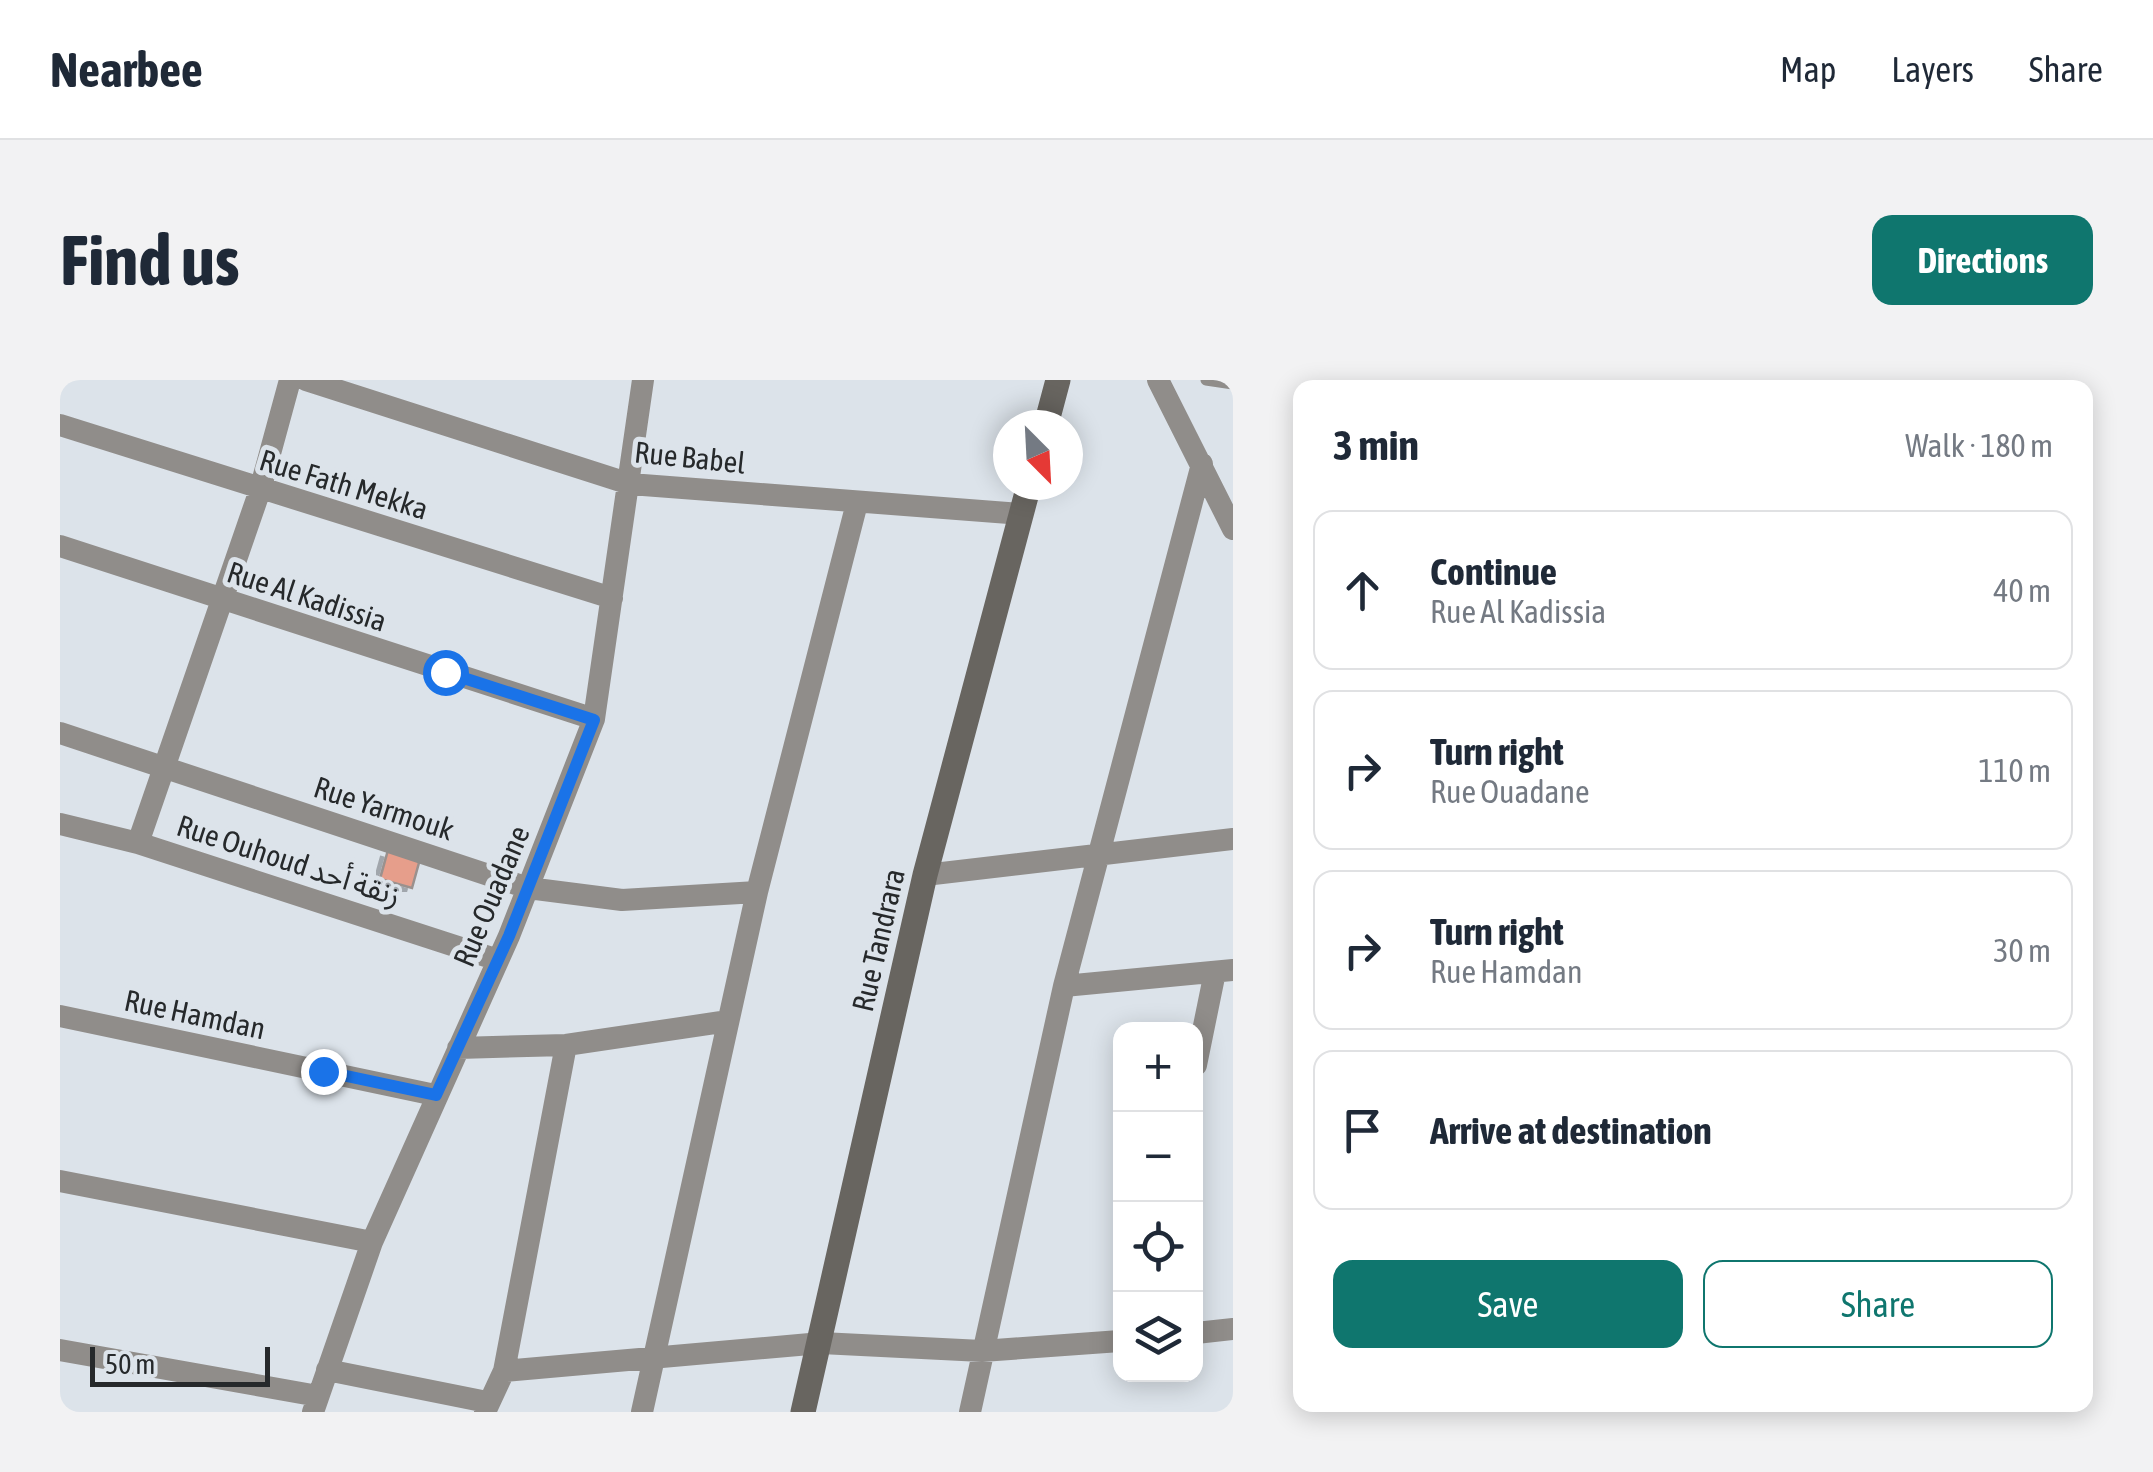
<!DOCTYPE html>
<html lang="en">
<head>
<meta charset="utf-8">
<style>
  :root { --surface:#fff; --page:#f2f2f3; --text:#1f2937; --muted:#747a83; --line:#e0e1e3; --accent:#0f766e }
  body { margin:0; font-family:"Asap Condensed","Noto Sans Arabic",sans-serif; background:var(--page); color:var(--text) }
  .controls { position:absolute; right:30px; bottom:30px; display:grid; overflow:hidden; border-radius:20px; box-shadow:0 5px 25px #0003 }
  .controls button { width:90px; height:90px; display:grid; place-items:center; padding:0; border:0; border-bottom:2px solid var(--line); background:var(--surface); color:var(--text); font:50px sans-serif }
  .compass { position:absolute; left:933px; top:30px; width:90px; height:90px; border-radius:50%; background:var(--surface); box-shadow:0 5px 25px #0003; rotate:156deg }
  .scale { position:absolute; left:30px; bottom:25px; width:180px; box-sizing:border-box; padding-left:10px; border:5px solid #26292b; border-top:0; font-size:28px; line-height:35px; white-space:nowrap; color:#26292b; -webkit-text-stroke:8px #dce3ea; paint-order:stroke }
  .stop { position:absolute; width:30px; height:30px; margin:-22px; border:8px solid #1a73e8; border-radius:50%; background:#fff }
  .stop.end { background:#1a73e8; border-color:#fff; box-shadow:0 2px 10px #0008 }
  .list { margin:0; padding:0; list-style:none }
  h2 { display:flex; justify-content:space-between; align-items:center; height:130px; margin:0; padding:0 40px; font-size:42px }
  h2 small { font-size:32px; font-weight:400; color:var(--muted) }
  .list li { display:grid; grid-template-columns:65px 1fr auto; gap:30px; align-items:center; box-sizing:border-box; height:160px; margin:0 20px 20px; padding:0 20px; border:2px solid var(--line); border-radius:20px }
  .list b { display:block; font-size:38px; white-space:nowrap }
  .list p { margin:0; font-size:32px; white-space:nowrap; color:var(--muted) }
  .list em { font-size:32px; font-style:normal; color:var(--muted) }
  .actions { display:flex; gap:20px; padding:30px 40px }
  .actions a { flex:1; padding:22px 0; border:2px solid var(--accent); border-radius:20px; text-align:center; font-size:35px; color:var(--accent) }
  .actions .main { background:var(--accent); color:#fff }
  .icon { flex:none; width:55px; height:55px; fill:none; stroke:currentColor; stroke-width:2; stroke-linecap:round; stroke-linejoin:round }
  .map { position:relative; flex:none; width:1173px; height:1032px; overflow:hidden; border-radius:20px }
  header { display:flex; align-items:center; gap:60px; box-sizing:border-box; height:140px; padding:0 50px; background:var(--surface); border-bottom:2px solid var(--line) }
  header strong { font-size:48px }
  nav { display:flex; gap:55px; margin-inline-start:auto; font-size:35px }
  .intro { display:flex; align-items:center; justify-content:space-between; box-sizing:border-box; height:240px; padding:0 60px }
  h1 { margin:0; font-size:70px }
  .button { padding:25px 45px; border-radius:20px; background:var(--accent); color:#fff; font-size:35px; font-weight:700 }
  main { display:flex; gap:60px; padding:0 60px }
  aside { flex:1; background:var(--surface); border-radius:20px; box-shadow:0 5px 25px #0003 }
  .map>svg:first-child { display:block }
</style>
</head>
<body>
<header>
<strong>Nearbee</strong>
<nav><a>Map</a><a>Layers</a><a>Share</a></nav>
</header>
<div class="intro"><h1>Find us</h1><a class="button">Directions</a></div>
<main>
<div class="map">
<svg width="1173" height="1032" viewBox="0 0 1173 1032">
  <defs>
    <filter id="shadow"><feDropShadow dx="-7" dy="7" stdDeviation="0" flood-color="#0004"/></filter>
  </defs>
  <rect width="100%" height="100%" fill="#dce3ea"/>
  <path fill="#e69e8b" stroke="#9a918e" stroke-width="2.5" filter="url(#shadow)" d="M328 470 360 479 352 508 320 499Z"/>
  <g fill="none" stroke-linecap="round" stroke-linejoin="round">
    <path stroke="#908d8a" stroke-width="11" d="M1146 0 1173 4"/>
    <path stroke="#908d8a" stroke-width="22" d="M246 0 570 104 962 134
      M1098 0 1173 149
      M0 45 552 218
      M0 166 534 339
      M0 353 468 508 562 520 697 512
      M0 444 78 463 438 580
      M78 463 200 110 230 0
      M865 495 1173 459
      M1004 606 1173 590
      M0 636 375 715
      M398 668 506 665 668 641
      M1136 685 1155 592
      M0 801 312 862
      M1136 953 1173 949
      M0 970 258 1016
      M267 990 427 1022
      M444 991 761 963 922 971 1060 961
      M253 1032 312 862 449 556 534 339 583 0
      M425 1032 444 991 506 665
      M582 1032 697 512 797 123
      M910 1032 1004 606 1142 84"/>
    <path stroke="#686560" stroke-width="25" d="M986 45 998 0
      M743 1032 865 495 969 105"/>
  </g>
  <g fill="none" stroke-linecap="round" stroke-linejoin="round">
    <path stroke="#1a73e8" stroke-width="12" d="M263 691 376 715 449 556 534 340 385 292"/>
  </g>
  <g text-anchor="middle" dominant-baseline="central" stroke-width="10" stroke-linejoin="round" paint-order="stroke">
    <g font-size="30" fill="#26292b" stroke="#dce3ea">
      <text transform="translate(630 77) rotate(6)">Rue Babel</text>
      <text transform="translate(284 104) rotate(17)">Rue Fath Mekka</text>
      <text transform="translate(247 216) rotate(18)">Rue Al Kadissia</text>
      <text transform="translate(324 428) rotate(18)">Rue Yarmouk</text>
      <text transform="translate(229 480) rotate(18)">Rue Ouhoud زنقة أحد</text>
      <text transform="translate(431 516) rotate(-67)">Rue Ouadane</text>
      <text transform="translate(818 560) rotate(-77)">Rue Tandrara</text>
      <text transform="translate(135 634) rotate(12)">Rue Hamdan</text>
    </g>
  </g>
</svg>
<div class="controls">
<button>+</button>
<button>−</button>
<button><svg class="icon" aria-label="locate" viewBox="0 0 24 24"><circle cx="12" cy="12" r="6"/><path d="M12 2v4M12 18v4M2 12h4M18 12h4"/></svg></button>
<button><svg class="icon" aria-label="layers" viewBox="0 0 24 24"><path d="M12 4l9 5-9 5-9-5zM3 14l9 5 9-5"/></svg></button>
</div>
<svg class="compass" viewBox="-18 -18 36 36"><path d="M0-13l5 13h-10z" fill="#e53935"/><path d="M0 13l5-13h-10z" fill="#747a83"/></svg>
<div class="scale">50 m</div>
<div class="stop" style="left:385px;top:292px"></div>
<div class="stop end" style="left:263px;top:691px"></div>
</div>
<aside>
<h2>3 min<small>Walk · 180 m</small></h2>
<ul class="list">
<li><svg class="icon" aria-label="ahead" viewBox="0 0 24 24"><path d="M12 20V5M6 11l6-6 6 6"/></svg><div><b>Continue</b><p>Rue Al Kadissia</p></div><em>40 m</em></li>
<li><svg class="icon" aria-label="right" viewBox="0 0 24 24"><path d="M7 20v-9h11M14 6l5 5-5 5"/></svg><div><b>Turn right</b><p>Rue Ouadane</p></div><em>110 m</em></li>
<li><svg class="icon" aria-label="right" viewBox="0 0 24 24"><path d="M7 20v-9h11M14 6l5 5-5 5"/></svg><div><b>Turn right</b><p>Rue Hamdan</p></div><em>30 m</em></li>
<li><svg class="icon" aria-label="arrive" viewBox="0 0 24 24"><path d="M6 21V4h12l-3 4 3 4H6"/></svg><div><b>Arrive at destination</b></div></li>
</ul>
<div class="actions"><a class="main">Save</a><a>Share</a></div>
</aside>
</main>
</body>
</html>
